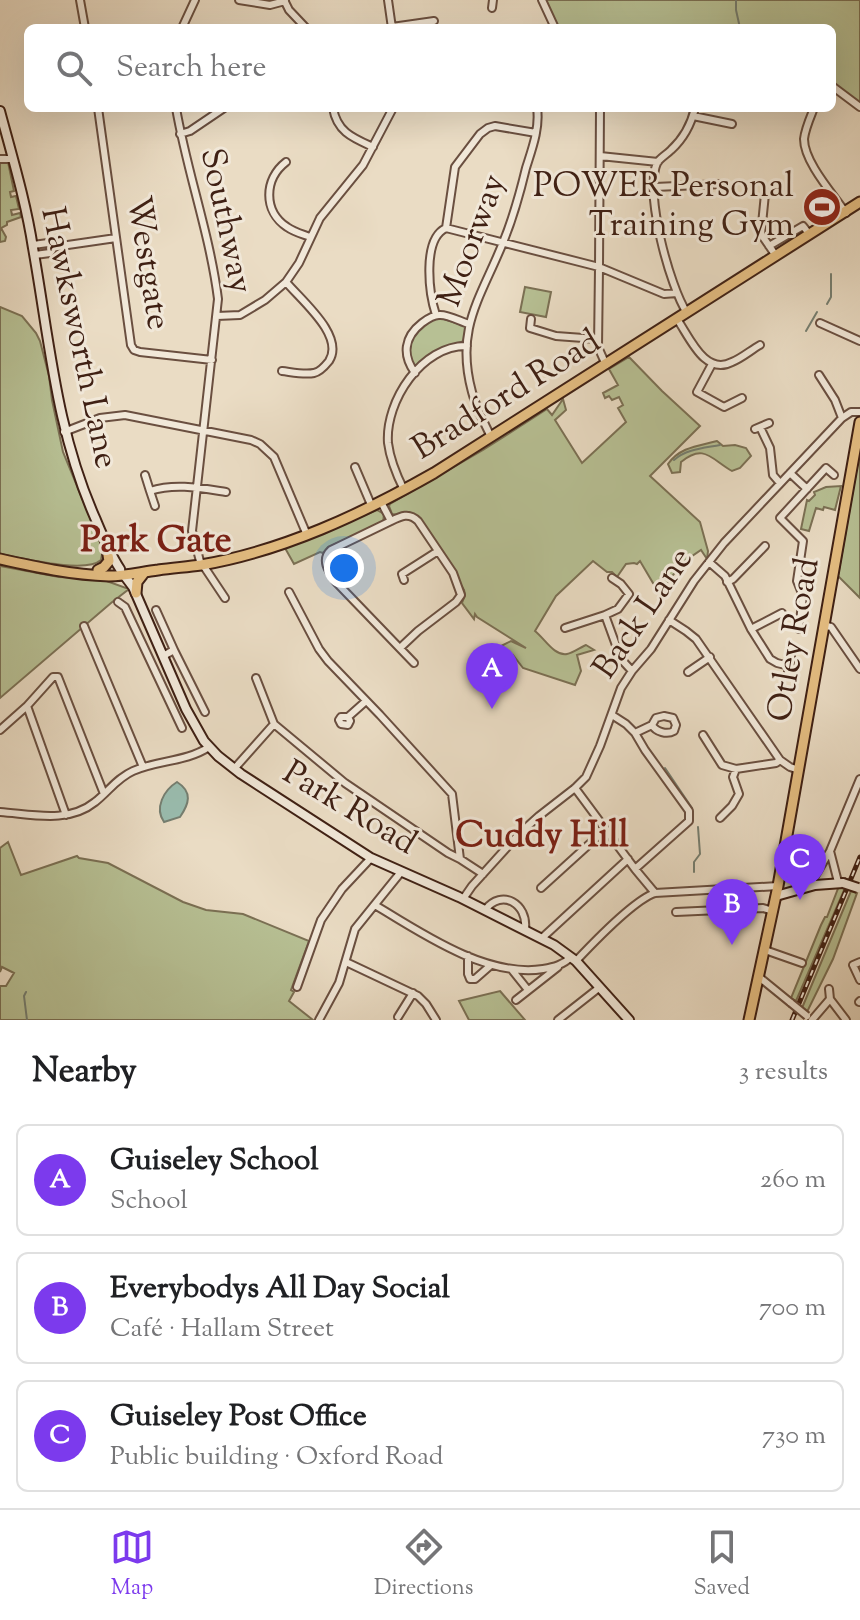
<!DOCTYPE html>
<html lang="en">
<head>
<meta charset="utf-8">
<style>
  :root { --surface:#fff; --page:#f6f6f6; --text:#202124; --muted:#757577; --line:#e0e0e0; --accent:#7c3aed }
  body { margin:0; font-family:"Sorts Mill Goudy",serif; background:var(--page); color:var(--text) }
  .you { position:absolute; left:344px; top:568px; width:28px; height:28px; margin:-20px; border:6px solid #fff; border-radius:50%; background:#1a73e8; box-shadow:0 0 0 12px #1a73e833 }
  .badge { display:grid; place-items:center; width:52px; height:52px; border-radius:50%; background:var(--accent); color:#fff; font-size:26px; font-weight:700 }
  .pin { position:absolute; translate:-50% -66px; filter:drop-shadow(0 2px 4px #0008) }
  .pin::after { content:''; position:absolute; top:42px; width:28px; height:24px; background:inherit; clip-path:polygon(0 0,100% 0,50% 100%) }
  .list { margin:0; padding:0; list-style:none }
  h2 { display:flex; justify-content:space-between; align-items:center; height:104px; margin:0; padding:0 32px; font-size:34px }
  h2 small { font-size:26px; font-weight:400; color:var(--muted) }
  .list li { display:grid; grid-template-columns:52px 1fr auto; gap:24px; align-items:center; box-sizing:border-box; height:112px; margin:0 16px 16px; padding:0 16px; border:2px solid var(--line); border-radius:12px }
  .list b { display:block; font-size:30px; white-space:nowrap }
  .list p { margin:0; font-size:26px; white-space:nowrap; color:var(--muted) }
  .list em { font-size:26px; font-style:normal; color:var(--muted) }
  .icon { flex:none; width:44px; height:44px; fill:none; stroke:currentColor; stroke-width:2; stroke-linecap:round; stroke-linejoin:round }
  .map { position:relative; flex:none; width:860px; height:1020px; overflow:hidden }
  .search { position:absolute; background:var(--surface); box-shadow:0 8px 32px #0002; left:24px; right:24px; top:24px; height:88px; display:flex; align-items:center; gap:20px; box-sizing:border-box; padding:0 28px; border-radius:12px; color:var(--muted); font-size:30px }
  .sheet { height:488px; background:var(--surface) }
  nav { display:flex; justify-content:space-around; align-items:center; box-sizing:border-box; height:112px; border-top:2px solid var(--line); background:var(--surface); font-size:22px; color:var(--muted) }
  nav a { display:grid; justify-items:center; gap:4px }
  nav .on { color:var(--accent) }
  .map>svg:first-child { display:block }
</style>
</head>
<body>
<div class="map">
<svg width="860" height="1020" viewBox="0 0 860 1020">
  <rect width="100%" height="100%" fill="#eadcc4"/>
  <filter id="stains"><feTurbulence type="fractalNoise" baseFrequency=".0025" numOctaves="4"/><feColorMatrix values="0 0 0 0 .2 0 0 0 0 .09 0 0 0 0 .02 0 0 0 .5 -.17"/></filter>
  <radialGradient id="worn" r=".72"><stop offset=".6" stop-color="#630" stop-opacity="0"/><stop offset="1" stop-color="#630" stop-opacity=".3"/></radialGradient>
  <path fill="#b7c094" stroke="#7b7054" stroke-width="2" d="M542 0H860V103L845 94 832 82V28H558Z
    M0 161 8 162 14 191 10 192 11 197 16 196 19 209 11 210 12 215 20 213 21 217 7 222V225L1 228 6 237 5 241 0 242Z
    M525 287 551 292 546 317 520 312Z
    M0 307 22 316 36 333 40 341 49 376 52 400 63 452 103 549 101 560C86 574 21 558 0 554Z
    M438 317 465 326 466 329 464 341 444 348 414 367C400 345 417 325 438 317Z
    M629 357 662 391 700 426 650 476 700 522 708 551 707 559 701 550 682 563 662 590 653 583 640 561 637 564 634 563 626 564 617 577 612 572H607L593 561 556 596 535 631C545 639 554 656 567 654 573 653 581 647 586 645L594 650 577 655 581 671 575 685 523 668 513 655 507 658 501 646 511 641 526 648 477 617 475 614 474 619 462 603 465 595 464 590 420 520 409 512 399 515 392 514 389 506 390 504 483 450 547 409 552 415 563 399 566 410 555 420 582 463 626 422 618 408 623 405 619 397 612 400 609 396 605 398 603 393 618 385 609 369Z
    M717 441 723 446 735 445 746 448 751 456 740 468 732 471C711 459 704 443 681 462L680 472 672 473 668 464C680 447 698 446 717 441Z
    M860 450V598L838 576Z
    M841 486 835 510 824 507 823 510 816 508 809 531 801 529 807 500 809 501 815 495 814 492 826 487Z
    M377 510 384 514 383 523 328 547 323 553 320 552 294 564 285 548Z
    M0 566 59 577 101 579 129 589 111 603 0 698Z
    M8 842 21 875 77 856 79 858 108 863 183 902 206 910 243 914 309 941 291 990 294 992 289 1001 313 1020H0V986H6L14 973 2 967 0 972V848Z
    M839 886 845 888 796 1001 791 998 821 925 825 917H827Z
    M851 891 857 893 833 959 807 1012 802 1008Z
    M500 991 525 1020H469L459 1001Z"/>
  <path fill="#99bcae" stroke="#757e70" stroke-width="2" d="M177 782C193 792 189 804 180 817L164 822C154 808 164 790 177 782Z"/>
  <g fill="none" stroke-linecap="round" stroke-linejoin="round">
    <path stroke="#757e70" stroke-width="2" d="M736 0V10L740 28
      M827 304 831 297V274
      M806 331 817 312
      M674 460C686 449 705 448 720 445
      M665 768 692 808
      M694 872V862L700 854 698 827
      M26 992 24 996 27 1020"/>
    <g stroke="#6a4f40" stroke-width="10">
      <path id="street" d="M80 0 85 28
        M239 0 270 5 285 1
        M284 0 289 10 306 28
        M388 0 392 28
        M542 0 555 28
        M492 8 493 0
        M392 27 434 21
        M182 28 195 0
        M832 86 860 107
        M98 108 131 345 134 350 140 352 212 360
        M176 108C187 172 210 235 218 299L192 531 201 565
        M333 108C337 132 353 138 373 147
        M814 108C810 118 805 129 804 139 804 162 833 194 846 213
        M693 116 732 124
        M180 134 190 131 224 108
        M600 156 658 162
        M0 159H13
        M286 162C264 179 263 211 287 227 294 232 302 234 310 237
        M655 187 722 184
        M765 194 761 234 776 256
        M446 228 599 267 664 294 677 293
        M33 245 48 243 54 247 50 253 35 255
        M769 246 803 226 810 235
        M54 247 116 238
        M599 267 600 108
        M599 268 598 347 606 365
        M687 313C670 287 644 193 657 163 660 158 666 155 671 150 683 139 691 125 695 108
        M436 315C429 294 422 239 446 228L455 167 480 134 488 128 495 126 536 133
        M217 316 240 315 265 300 286 282 299 263 320 218 363 165 393 108
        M531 319 530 328 556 336 597 339
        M677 319C690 338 705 376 732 362 742 358 751 350 760 345
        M820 323 860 341
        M712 364 697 392 724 407 742 398
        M282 371C291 372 304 375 314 373 320 372 325 366 329 361 345 336 302 301 286 282
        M415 373C402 355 404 337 422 323 426 320 433 315 439 315 448 314 461 322 469 324
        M819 375 835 400 842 418
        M760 427 770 448 773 475 780 483
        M755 429 769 423
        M64 432 100 418 125 415 251 440 260 444 274 457 307 535
        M491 437C484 422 476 408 472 392 455 329 480 299 502 245 512 221 520 193 526 168 532 149 540 128 537 108
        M355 467 372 507
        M790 473 807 489
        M145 475 150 491C175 483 200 488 226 492
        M404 490C397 476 390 459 388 443 385 401 422 345 467 346
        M150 491 155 506
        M381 502 391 521 331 550C320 560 329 572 336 582L414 663
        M391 521C401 516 409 512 418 521L453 573 461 595 456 602 418 631 400 648
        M709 562 725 576 751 629 770 659 777 663 789 666
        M203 565 225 598
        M404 580 402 574 438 551
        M727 582 733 579 765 546
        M289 592 319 649 328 661 380 715 452 794 460 859 483 874
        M118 602 125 607 182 728
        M156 610 174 650
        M605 615 618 609 629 594 621 584 612 578
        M669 620 686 631 696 639 780 760 790 767 799 770
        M823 625 831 627 860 669
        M84 626 143 767
        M565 628 605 615 621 659 632 671
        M751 629 782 613
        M799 629 803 596 797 581 803 541 780 518 826 468 834 475
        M163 656 174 650 205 712
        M688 672 710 657
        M788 672 791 656
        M256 678 274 724 345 783 448 853 460 859
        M27 706 66 815
        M612 715 626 724 635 733 645 750 689 811V821L635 869
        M348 717 350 721 348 725 341 724 339 720 341 717H348L366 701
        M0 730 27 706 53 677H58L104 794
        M635 733 652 725 656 718 664 716 673 718 676 725 674 731C667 735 656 732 652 725
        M703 735 722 765 736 769 776 763 780 760
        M234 769 274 724
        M575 788 635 869 655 893
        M0 812C31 814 68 824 95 802 108 792 117 778 133 771 158 760 186 762 209 747
        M720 818 732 806 739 794 733 777 736 769
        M830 851 838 882
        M809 886 830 851 860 779
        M541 888 606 829
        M463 899 472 886 519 834 539 816 575 788 586 777 600 746 621 688 632 671 651 649 694 581 724 543 842 418 851 412H860
        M375 905C421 933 487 978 543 969 554 967 563 965 571 957
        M485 910C502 888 528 904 525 929
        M676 912 763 908 773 911
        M542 938 628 859
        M765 950 802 963
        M468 956V974L470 979H475L491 965
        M576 961C592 944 634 900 655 893L778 886
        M346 962 418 996 426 1004 436 1020
        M860 962 853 965 860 980
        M512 970 528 990
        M759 977 791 1003
        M297 987 321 920 342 889 371 858
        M829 989 830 999 846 1020
        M516 1000 558 967
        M859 1002 860 1001
        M398 1017 413 993
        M319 1020 339 983 355 929 401 872
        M558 1020 600 987
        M812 1020 830 999"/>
    </g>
    <g stroke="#3f2014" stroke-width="12">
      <path id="secondary" d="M0 111C12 156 26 202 33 248 50 343 56 431 96 520 103 537 110 554 120 569
        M124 575 133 587 186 709 204 741 218 756 241 774 371 858 459 897 554 945 576 961 629 1020
        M776 896 815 885 843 883"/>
    </g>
    <g stroke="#3f2014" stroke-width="13">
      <path id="primary" d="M0 559C36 567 72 575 109 576 126 576 141 572 158 570 172 568 186 567 201 565 283 551 362 514 434 473L860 202
        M98 570 104 567 109 561 106 543
        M136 593 137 582 144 573
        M749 1020 778 886 860 422"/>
    </g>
    <use href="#street" stroke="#f1e8d9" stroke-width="6"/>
    <use href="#secondary" stroke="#f1e8d9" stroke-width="8"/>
    <use href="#primary" stroke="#e5be82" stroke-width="9"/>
    <g stroke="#3f2014" stroke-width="5">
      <path id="rail" d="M792 1020 860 857"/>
    </g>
    <use href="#rail" stroke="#f1e8d9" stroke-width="2" stroke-dasharray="6" stroke-linecap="butt"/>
    <g stroke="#6a4f40" stroke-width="10" stroke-linecap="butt">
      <path id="street-bridge" d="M791 1003 807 1016"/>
    </g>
    <g stroke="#3f2014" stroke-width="12" stroke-linecap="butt">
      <path id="secondary-bridge" d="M843 883 858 888"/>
    </g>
    <use href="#street-bridge" stroke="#f1e8d9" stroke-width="6"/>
    <use href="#secondary-bridge" stroke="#f1e8d9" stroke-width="8"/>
  </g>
  <defs>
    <g id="stadium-disc" transform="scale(2)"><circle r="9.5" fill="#8f2418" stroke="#f1e8d9"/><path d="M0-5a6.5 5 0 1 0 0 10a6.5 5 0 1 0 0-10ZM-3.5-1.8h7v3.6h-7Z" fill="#fff"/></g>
  </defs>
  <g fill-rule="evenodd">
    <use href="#stadium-disc" x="822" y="207"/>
  </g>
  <g text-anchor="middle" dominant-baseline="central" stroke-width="6" stroke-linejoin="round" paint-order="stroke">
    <g font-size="34" fill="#3f2014" stroke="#f1e8d9" text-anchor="end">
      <text x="794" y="187">POWER Personal<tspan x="794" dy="39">Training Gym</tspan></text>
    </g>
    <g font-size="34" fill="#3f2014" stroke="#f1e8d9">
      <text transform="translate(225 221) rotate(78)">Southway</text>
      <text transform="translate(473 241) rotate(-70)">Moorway</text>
      <text transform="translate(147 263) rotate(81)">Westgate</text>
      <text transform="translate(78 338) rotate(78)">Hawksworth Lane</text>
      <text transform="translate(507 396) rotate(-32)">Bradford Road</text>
      <text transform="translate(644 614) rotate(-56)">Back Lane</text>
      <text transform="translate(795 640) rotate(-80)">Otley Road</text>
      <text transform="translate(349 809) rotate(31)">Park Road</text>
    </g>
    <g font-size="36" font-weight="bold" fill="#7a1f14" stroke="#f1e8d9">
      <text x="156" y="542">Park Gate</text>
      <text x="542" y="837">Cuddy Hill</text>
    </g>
  </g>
  <rect width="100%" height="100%" filter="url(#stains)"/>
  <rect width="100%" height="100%" fill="url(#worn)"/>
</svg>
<div class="you"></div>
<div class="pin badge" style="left:492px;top:709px">A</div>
<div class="pin badge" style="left:732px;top:945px">B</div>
<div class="pin badge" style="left:800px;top:900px">C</div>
<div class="search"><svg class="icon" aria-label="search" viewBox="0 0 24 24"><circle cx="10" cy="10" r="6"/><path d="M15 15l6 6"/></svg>Search here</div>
</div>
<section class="sheet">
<h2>Nearby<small>3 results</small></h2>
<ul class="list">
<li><span class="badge">A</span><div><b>Guiseley School</b><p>School</p></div><em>260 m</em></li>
<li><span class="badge">B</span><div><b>Everybodys All Day Social</b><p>Café · Hallam Street</p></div><em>700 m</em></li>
<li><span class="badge">C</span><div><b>Guiseley Post Office</b><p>Public building · Oxford Road</p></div><em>730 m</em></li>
</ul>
</section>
<nav>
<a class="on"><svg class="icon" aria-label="map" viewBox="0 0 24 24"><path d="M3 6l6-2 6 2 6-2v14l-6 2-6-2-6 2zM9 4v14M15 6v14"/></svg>Map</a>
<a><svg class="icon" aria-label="directions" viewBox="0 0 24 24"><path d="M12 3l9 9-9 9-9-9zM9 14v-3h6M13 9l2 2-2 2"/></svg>Directions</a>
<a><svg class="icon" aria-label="saved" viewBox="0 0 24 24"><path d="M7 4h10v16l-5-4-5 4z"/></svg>Saved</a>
</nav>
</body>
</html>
